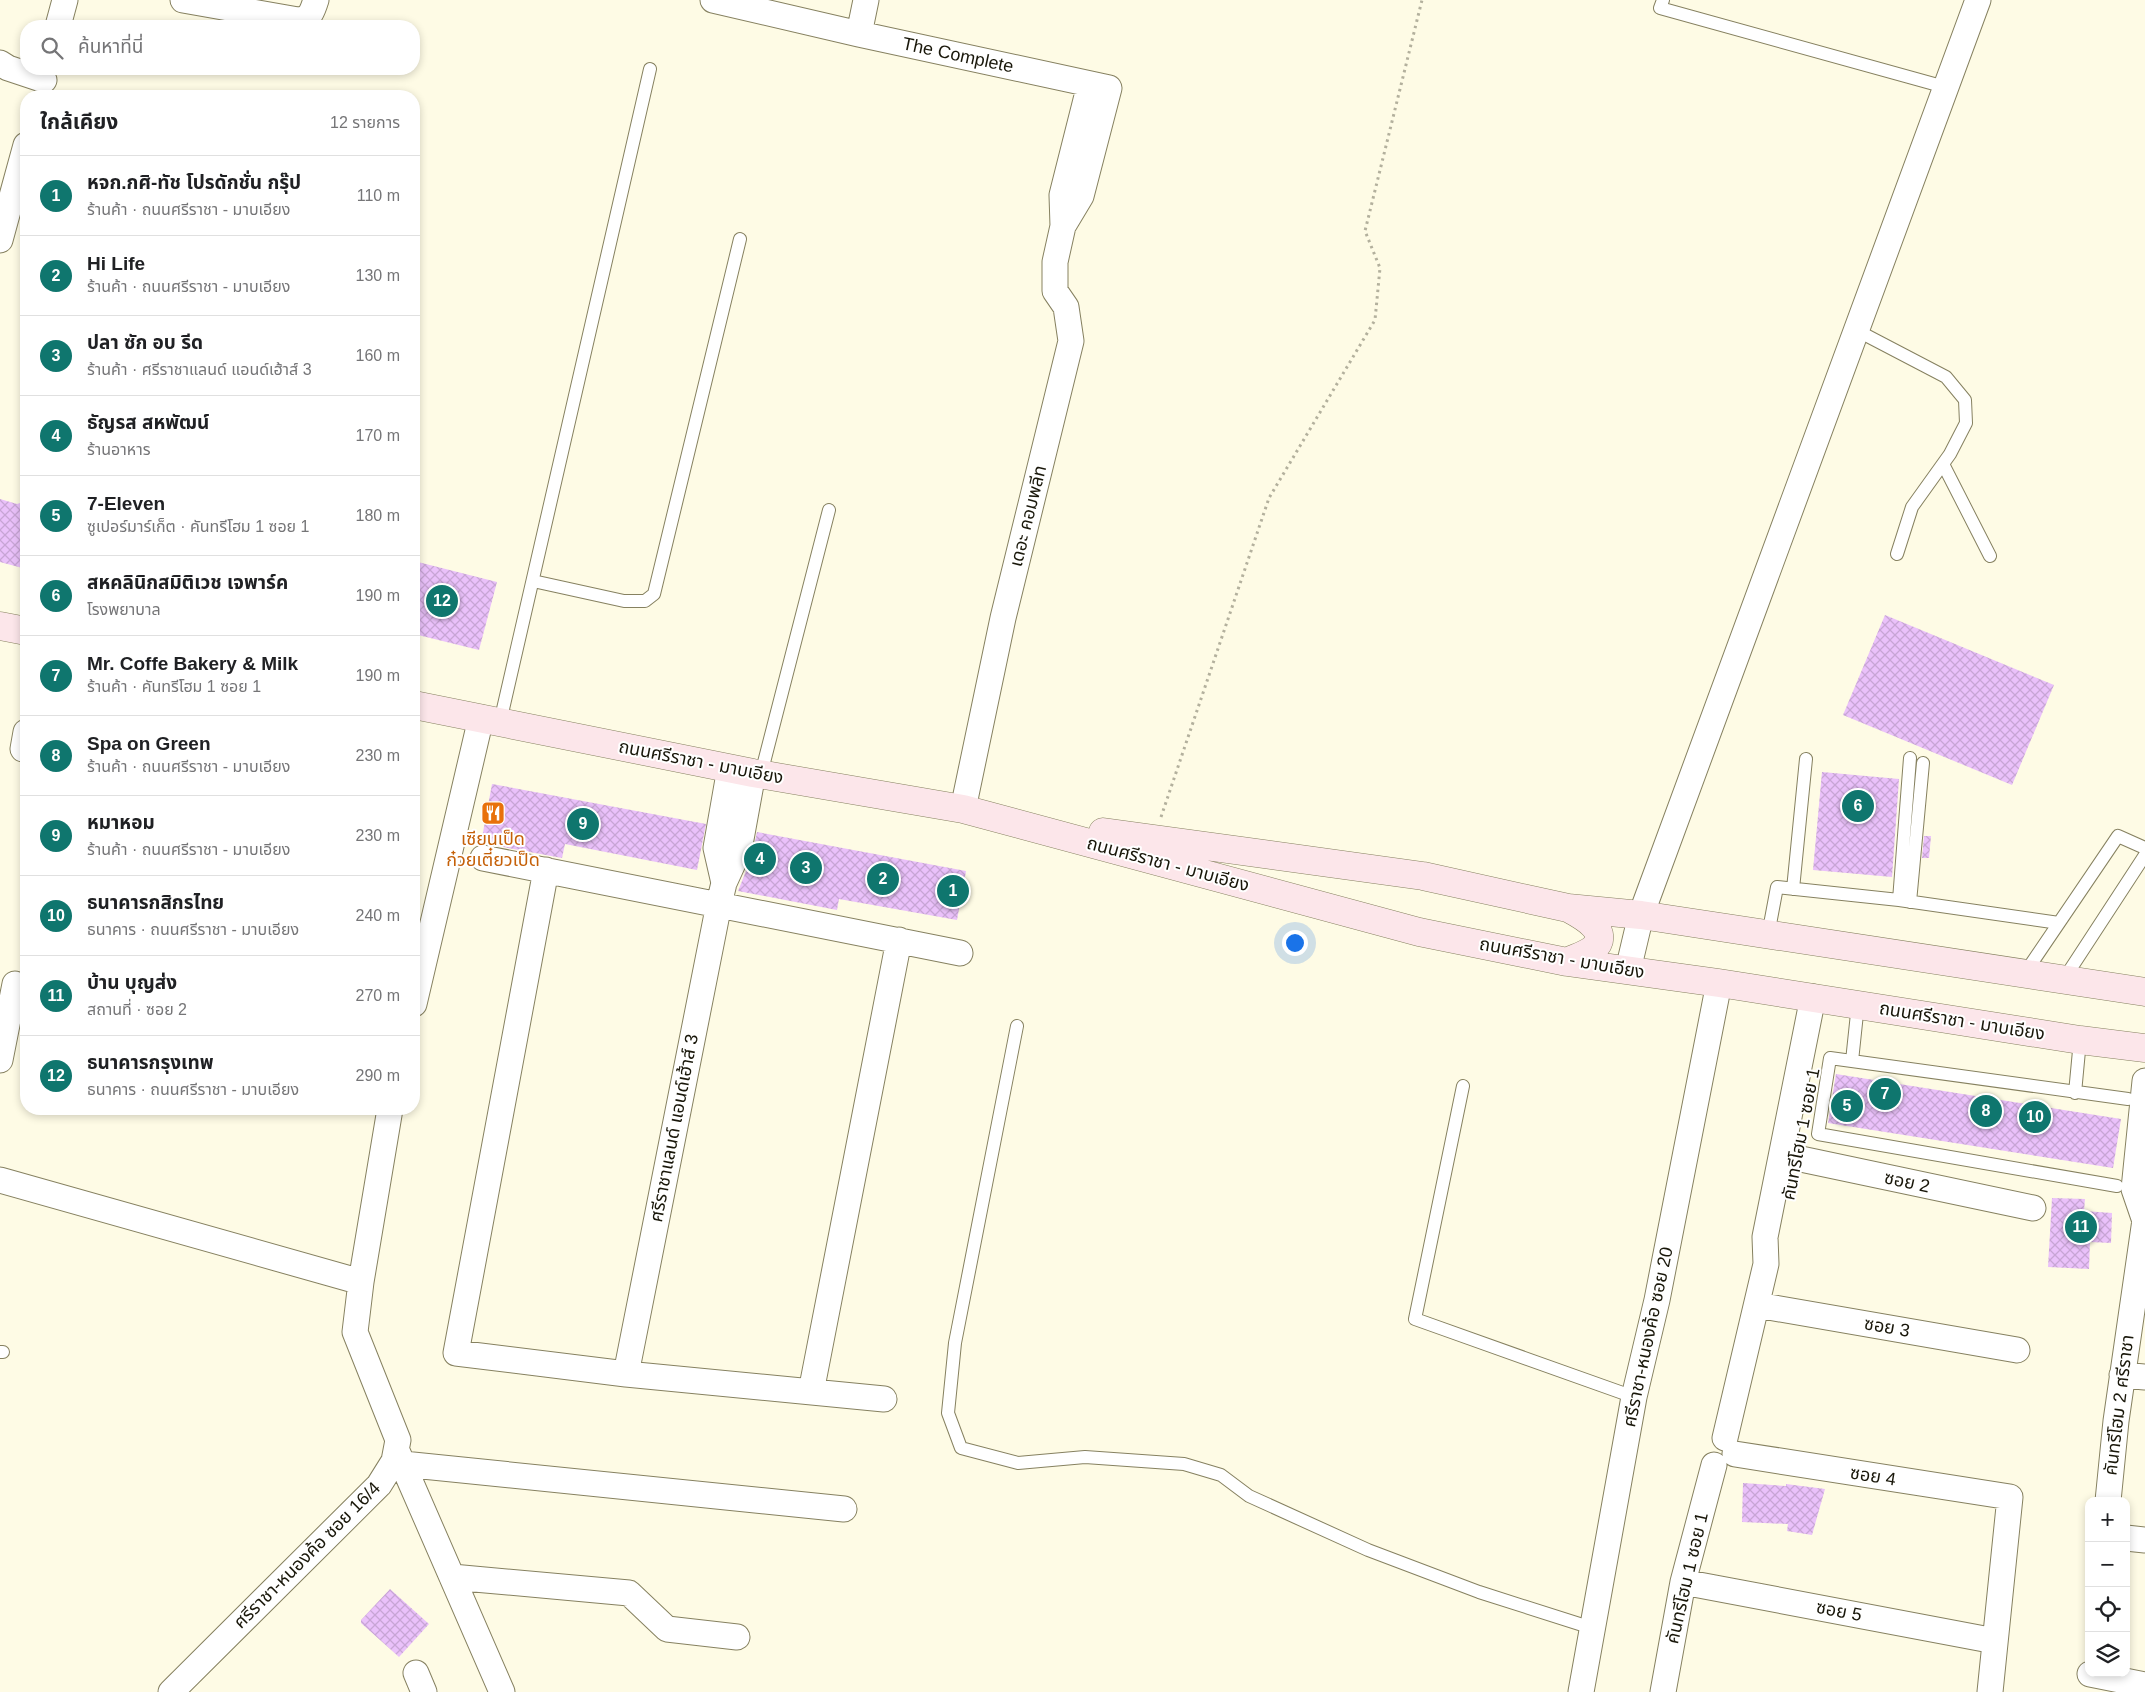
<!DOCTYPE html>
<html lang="th">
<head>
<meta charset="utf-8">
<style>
  :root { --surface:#fff; --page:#f6f6f6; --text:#202124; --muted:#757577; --line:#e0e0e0; --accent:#0f766e }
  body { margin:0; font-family:Arial,"Noto Sans Thai",sans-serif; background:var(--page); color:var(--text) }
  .controls { position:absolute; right:15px; bottom:15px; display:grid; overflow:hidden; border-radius:10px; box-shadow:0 2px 8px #0003 }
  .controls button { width:45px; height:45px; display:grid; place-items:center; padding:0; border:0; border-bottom:1px solid var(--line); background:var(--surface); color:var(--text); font:25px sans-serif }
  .you { position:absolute; left:1294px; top:942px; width:18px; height:18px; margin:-12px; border:4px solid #fff; border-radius:50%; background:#1a73e8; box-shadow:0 0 0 8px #1a73e833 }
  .badge { display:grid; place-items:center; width:32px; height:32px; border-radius:50%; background:var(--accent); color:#fff; font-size:16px; font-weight:700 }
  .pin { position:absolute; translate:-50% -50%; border:2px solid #fff; box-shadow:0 1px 5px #0006 }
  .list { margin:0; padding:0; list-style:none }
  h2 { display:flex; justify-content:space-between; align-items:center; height:65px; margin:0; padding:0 20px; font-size:21px }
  h2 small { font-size:16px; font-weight:400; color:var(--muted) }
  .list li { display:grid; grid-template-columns:32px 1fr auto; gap:15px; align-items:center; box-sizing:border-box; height:80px; padding:0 20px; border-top:1px solid var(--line) }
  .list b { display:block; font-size:19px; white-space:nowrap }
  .list p { margin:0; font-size:16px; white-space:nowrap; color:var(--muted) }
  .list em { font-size:16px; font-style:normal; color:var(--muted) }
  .icon { flex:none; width:28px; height:28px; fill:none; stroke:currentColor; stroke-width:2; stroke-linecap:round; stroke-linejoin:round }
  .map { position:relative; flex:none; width:2145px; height:1692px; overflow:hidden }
  .search { position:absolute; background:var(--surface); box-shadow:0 2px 8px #0003; left:20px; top:20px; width:400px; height:55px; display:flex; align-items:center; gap:12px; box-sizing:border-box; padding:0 18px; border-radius:20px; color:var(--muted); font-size:19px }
  .panel { position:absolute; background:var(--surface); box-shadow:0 2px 8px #0003; left:20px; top:90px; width:400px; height:1025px; border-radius:20px }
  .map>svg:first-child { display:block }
</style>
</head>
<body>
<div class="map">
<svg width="2145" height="1692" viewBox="0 0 2145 1692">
  <defs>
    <pattern id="building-cross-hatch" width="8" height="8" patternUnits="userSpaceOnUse" patternTransform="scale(1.25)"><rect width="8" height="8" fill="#eac1fa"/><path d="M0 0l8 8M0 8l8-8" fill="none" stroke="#c8a5d5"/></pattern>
  </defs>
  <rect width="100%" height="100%" fill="#fefbe5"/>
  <path fill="url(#building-cross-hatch)" d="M0 499 17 504 26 501V569L0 562Z
    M414 561 497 582 479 650 414 634Z
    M1885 615 2054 685 2012 785 1843 715Z
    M1822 772 1899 779 1892 877 1813 870Z
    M492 784 706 824 697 870 565 844 562 858 481 843Z
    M757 832 966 871 957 920 839 899 837 910 738 891 752 856Z
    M1924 836H1931L1929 858H1922Z
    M1836 1074 2121 1119 2113 1168 1828 1123Z
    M2052 1198 2085 1199 2084 1211 2112 1213 2111 1243 2090 1242 2089 1269 2048 1267Z
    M1743 1483 1786 1486V1484L1825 1489 1812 1535 1787 1531 1788 1524 1742 1522Z
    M390 1589 429 1624 399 1657 361 1623V1620Z"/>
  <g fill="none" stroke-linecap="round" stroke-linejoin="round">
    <g stroke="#868160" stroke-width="14">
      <path id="lane" d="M1663 0 1660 8 1945 87
        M1856 330 1946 377 1965 400 1966 423 1950 454 1912 507 1897 554
        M1943 464 1990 556
        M533 581 624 601H645L654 594 740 239
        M500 722 650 69
        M761 774 829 510
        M1793 889 1806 759
        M1899 900 1910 758
        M1910 902 1923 763
        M1768 935 1777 887 1899 900 2059 923
        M2025 973 2118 836 2145 848
        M2064 979 2145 855
        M1017 1026 955 1343 948 1413 961 1448 1018 1463 1085 1457 1184 1464 1221 1475 1249 1496 1368 1550 1479 1592 1592 1628
        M1852 1061 1858 1004
        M1463 1086 1415 1319 1634 1397
        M2075 1093 2080 1040
        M2117 1186 1818 1134 1830 1058 2128 1099
        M0 1352H3"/>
    </g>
    <g stroke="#868160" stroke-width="27">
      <path id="street" d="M183 0 298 20C311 19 312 11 316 0
        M713 0 859 34 1109 88 1081 196 1063 226
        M58 26 65 0
        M859 34 866 0
        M0 63 8 68 44 80
        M0 240 26 145
        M23 749 26 732
        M963 809 1003 618 1071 341 1066 307 1055 291V262L1063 226 1062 195 1090 84
        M483 858 960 953
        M546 870 456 1353 626 1374 884 1399
        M724 883 716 848 730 768
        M1628 970 1641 915 1978 0
        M414 1004 481 718
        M0 1060 15 984
        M1782 1155 2033 1208
        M0 1180 361 1282
        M2145 1221 2134 1189 2145 1081
        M1757 1305 2017 1350
        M626 1374 719 904 724 883 739 850 753 773
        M2122 1375 2145 1377
        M811 1392 899 940
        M1725 1438 1766 1264 1765 1237 1813 997
        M397 1451 502 1692
        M1735 1454 2010 1497 1990 1692
        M403 1464 844 1509
        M2108 1501 2116 1421 2145 1220
        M2126 1538 2145 1540
        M452 1577 629 1593 667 1629 737 1637
        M1683 1582 1995 1641
        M416 1673 424 1692
        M2090 1674 2145 1685
        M171 1692 379 1485 394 1461 398 1440 355 1332 361 1282 390 1109
        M1581 1692 1634 1397 1657 1300 1719 983
        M1663 1692 1683 1582 1714 1465"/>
    </g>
    <g stroke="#868160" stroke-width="29">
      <path id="secondary" d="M0 626 26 631
        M414 705 753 773 963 809 1419 932 1567 962 1719 983 2080 1040 2145 1048
        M1103 832 1423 876 1568 908 1641 915 2145 992
        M1567 962C1575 958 1585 955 1592 950 1614 932 1581 915 1568 908"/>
    </g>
    <path stroke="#b3b09d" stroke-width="3" stroke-dasharray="2.5 4" stroke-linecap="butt" d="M1161 817 1269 498 1375 320 1380 268 1365 231 1422 0"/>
    <use href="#lane" stroke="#fff" stroke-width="12"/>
    <use href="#street" stroke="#fff" stroke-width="25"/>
    <use href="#secondary" stroke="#fce6ea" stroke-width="28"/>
  </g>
  <defs>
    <g id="restaurant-square" transform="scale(1.25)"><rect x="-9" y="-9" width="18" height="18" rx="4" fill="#e8710a" stroke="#fff"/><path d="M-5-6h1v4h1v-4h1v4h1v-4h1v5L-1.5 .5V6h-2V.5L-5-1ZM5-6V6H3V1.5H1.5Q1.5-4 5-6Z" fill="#fff"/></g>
  </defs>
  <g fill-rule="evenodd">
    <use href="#restaurant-square" x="493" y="813"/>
  </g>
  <g text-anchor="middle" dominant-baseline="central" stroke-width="4" stroke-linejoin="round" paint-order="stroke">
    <g font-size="18" fill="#19170a" stroke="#fff">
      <text transform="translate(958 55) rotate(12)">The Complete</text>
      <text transform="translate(1028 516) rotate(-76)">เดอะ คอมพลีท</text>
      <text transform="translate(701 762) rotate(11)">ถนนศรีราชา - มาบเอียง</text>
      <text transform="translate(1168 864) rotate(15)">ถนนศรีราชา - มาบเอียง</text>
      <text transform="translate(1562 958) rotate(10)">ถนนศรีราชา - มาบเอียง</text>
      <text transform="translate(1962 1021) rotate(9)">ถนนศรีราชา - มาบเอียง</text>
      <text transform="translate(674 1128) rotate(-79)">ศรีราชาแลนด์ แอนด์เฮ้าส์ 3</text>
      <text transform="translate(1801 1134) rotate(-79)">คันทรีโฮม 1 ซอย 1</text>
      <text transform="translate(1907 1182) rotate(12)">ซอย 2</text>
      <text transform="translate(1887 1327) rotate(10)">ซอย 3</text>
      <text transform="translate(1648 1337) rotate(-78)">ศรีราชา-หนองค้อ ซอย 20</text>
      <text transform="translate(2119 1405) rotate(-83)">คันทรีโฮม 2 ศรีราชา</text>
      <text transform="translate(1873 1476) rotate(9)">ซอย 4</text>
      <text transform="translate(307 1555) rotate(-45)">ศรีราชา-หนองค้อ ซอย 16/4</text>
      <text transform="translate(1687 1578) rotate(-77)">คันทรีโฮม 1 ซอย 1</text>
      <text transform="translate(1839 1611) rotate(11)">ซอย 5</text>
    </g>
    <g font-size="18" fill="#c56008" stroke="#fff">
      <text x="493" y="839">เซียนเป็ด<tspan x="493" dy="21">ก๋วยเตี๋ยวเป็ด</tspan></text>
    </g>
  </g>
</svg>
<div class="controls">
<button>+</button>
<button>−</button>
<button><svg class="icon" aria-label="locate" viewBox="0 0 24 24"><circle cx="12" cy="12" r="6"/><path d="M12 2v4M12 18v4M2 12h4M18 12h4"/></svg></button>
<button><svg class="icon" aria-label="layers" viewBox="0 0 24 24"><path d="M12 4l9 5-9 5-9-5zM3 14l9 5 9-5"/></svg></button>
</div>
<div class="you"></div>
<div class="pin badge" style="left:953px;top:891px">1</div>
<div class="pin badge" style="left:883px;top:879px">2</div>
<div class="pin badge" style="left:806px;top:868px">3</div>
<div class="pin badge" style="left:760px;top:859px">4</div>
<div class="pin badge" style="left:1847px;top:1106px">5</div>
<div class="pin badge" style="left:1858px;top:806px">6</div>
<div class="pin badge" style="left:1885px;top:1094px">7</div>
<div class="pin badge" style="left:1986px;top:1111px">8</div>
<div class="pin badge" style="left:583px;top:824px">9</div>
<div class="pin badge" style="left:2035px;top:1117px">10</div>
<div class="pin badge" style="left:2081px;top:1227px">11</div>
<div class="pin badge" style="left:442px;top:601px">12</div>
<div class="search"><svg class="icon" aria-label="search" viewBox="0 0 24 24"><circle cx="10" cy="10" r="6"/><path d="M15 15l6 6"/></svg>ค้นหาที่นี่</div>
<section class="panel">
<h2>ใกล้เคียง<small>12 รายการ</small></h2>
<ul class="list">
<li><span class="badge">1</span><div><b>หจก.กศิ-ทัช โปรดักชั่น กรุ๊ป</b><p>ร้านค้า · ถนนศรีราชา - มาบเอียง</p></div><em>110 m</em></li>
<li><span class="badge">2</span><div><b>Hi Life</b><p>ร้านค้า · ถนนศรีราชา - มาบเอียง</p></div><em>130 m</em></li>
<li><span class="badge">3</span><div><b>ปลา ซัก อบ รีด</b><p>ร้านค้า · ศรีราชาแลนด์ แอนด์เฮ้าส์ 3</p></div><em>160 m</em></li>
<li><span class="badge">4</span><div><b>ธัญรส สหพัฒน์</b><p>ร้านอาหาร</p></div><em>170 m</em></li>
<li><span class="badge">5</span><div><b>7-Eleven</b><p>ซูเปอร์มาร์เก็ต · คันทรีโฮม 1 ซอย 1</p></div><em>180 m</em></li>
<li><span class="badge">6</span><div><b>สหคลินิกสมิติเวช เจพาร์ค</b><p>โรงพยาบาล</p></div><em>190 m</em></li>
<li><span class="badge">7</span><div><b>Mr. Coffe Bakery &amp; Milk</b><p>ร้านค้า · คันทรีโฮม 1 ซอย 1</p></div><em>190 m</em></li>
<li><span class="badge">8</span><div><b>Spa on Green</b><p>ร้านค้า · ถนนศรีราชา - มาบเอียง</p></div><em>230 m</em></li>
<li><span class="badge">9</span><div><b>หมาหอม</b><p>ร้านค้า · ถนนศรีราชา - มาบเอียง</p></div><em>230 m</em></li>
<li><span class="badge">10</span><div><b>ธนาคารกสิกรไทย</b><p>ธนาคาร · ถนนศรีราชา - มาบเอียง</p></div><em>240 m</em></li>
<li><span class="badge">11</span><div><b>บ้าน บุญส่ง</b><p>สถานที่ · ซอย 2</p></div><em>270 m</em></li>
<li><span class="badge">12</span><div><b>ธนาคารกรุงเทพ</b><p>ธนาคาร · ถนนศรีราชา - มาบเอียง</p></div><em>290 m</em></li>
</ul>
</section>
</div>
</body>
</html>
